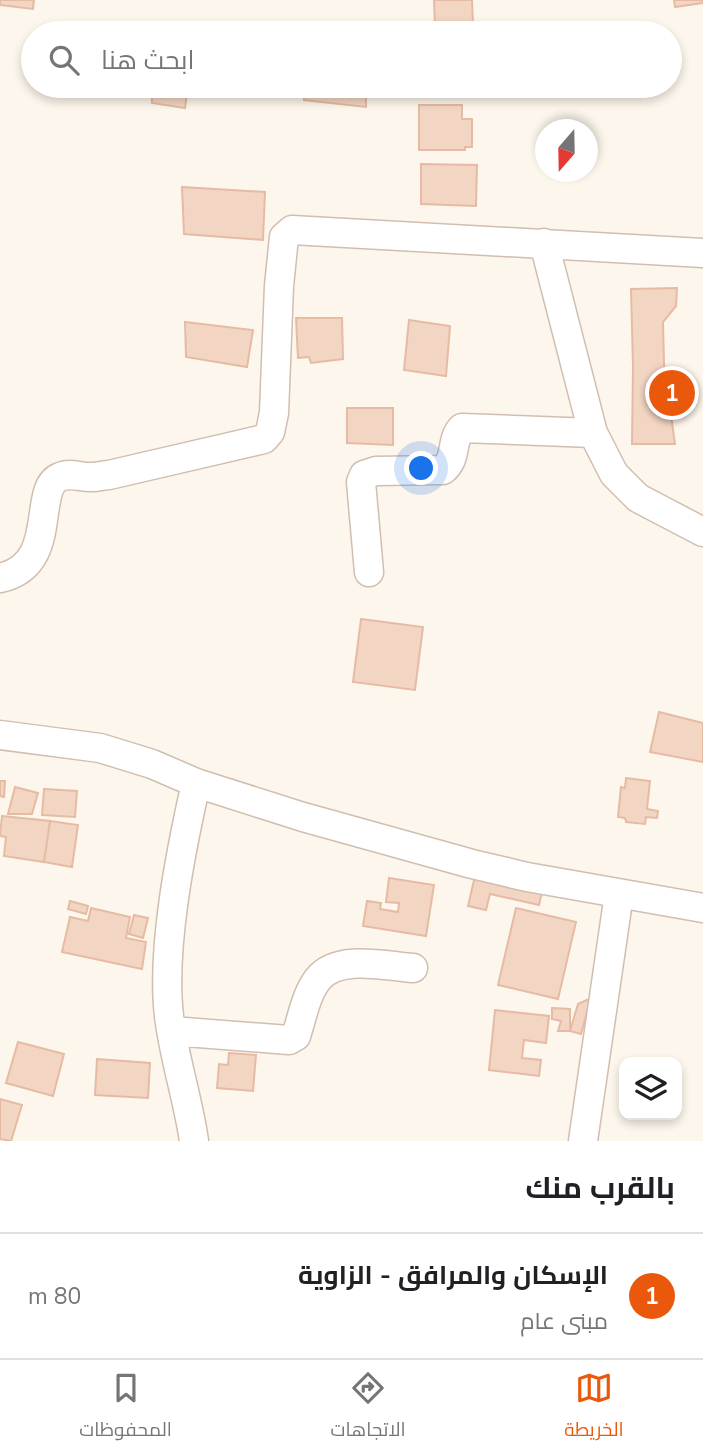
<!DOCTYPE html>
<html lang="ar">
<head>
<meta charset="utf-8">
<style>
  :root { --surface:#fff; --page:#f6f6f6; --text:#202124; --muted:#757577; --line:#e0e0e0; --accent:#ea580c }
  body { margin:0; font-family:"Nunito Sans",Cairo,sans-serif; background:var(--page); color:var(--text); direction:rtl }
  .controls { position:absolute; right:21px; bottom:21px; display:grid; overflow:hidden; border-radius:14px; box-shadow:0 4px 10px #0003 }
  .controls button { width:63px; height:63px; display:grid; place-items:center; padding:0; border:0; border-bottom:2px solid var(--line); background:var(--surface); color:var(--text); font:35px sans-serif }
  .compass { position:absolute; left:535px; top:119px; width:63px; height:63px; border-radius:50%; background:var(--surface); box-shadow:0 4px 10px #0003; rotate:200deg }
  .you { position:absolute; left:422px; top:469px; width:24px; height:24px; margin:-18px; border:5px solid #fff; border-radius:50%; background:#1a73e8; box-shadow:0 0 0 10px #1a73e833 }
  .badge { display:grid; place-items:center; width:46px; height:46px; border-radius:50%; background:var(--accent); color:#fff; font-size:23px; font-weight:700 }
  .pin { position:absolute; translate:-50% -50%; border:4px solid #fff; box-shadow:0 2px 7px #0006 }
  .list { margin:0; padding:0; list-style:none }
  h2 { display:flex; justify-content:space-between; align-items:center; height:91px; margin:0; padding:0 28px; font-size:30px }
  h2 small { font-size:23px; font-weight:400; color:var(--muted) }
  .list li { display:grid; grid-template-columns:46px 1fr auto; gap:21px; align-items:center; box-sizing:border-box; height:126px; padding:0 28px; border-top:2px solid var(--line) }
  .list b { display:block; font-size:26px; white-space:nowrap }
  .list p { margin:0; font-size:23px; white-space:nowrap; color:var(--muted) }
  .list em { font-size:23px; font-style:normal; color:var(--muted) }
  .icon { flex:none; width:38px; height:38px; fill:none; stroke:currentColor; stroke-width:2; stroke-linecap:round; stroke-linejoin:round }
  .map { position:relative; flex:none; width:703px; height:1141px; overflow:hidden; direction:ltr }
  .search { position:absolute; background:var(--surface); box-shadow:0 4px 10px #0003; left:21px; right:21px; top:21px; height:77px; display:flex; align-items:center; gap:18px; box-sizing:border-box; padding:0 24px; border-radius:38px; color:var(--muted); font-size:26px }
  .sheet { height:217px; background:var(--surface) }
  nav { display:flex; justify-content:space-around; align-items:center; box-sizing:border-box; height:98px; border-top:2px solid var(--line); background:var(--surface); font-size:19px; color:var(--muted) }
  nav a { display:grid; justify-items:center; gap:4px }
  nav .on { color:var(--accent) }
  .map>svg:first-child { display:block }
</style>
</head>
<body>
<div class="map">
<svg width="703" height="1141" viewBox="0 0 703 1141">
  <rect width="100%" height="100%" fill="#fdf6ec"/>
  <path fill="#f3d5c3" stroke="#e6bba3" stroke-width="2" d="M0 0H34L33 9 0 5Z
    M434 0H472L473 24 435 26Z
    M674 0H703V3L675 7Z
    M151 86H188L185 108 152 103Z
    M304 86H366V107L304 100Z
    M419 105H462V119H472V147H465V150H419Z
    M421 164 477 165 476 206 421 204Z
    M182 187 265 192 263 240 184 234Z
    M677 288 676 306 663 322 664 365 675 444H632L633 366 631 289Z
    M296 318H342L343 359 311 363 309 357 298 358Z
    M409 320 450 326 446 376 404 370Z
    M185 322 253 330 247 367 186 357Z
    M347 408H393V445L347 443Z
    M361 619 423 627 415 690 353 682Z
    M659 712 703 723V762L650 752Z
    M626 778 650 781 647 809 658 811 657 818 646 817 645 824 626 822 625 818 618 817 621 787 625 788Z
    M0 781H5L4 797 0 796Z
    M15 787 38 793 32 814H8Z
    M44 789 77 791 75 817 42 815Z
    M2 816 50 821 44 862 4 856 6 837 0 836Z
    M50 821 78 825 72 867 44 862Z
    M475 876 542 892 539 905 490 894 486 910 468 906Z
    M389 878 434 885 426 936 363 926 367 901 381 903 380 909 398 912 399 903 386 902Z
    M70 901 88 906 86 914 68 909Z
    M91 908 130 917 126 938 146 942 142 969 62 952 70 917 88 921Z
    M516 908 576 922 558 999 498 985Z
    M134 915 148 918 143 938 129 934Z
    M591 998 581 1034 570 1031 578 1004Z
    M552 1008 570 1009V1031H558L561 1021 552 1019Z
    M495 1010 549 1016 546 1043 524 1040 522 1058 541 1060 539 1076 489 1070Z
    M18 1042 64 1054 53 1096 6 1083Z
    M229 1053 256 1055 253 1091 217 1088 219 1064 228 1065Z
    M97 1059 150 1063 148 1098 95 1095Z
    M0 1099 22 1105 11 1141 0 1139Z"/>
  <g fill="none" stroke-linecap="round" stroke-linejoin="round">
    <g stroke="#d1beb0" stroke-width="31">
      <path id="minor" d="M544 243 593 433 614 474 638 498 703 532
        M369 572 361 482 364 475 376 471 443 470C458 458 450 440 462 428L593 433
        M0 578C61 565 31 488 60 477 71 472 81 478 93 477 98 477 104 475 109 475L264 439 270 432 274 413 279 286 284 237 292 230 703 253
        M0 735 100 748 152 764 196 783 303 817 472 864 527 877 703 908
        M172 1031 289 1040 296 1036C302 1018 306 994 318 979 338 954 385 966 413 968
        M194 1141C188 1099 174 1058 169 1016 161 948 181 850 196 783
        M583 1141 619 894"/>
    </g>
    <use href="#minor" stroke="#fff" stroke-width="28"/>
  </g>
</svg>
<div class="controls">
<button><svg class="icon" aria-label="layers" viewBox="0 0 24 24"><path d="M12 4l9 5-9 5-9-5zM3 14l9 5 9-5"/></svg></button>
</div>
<svg class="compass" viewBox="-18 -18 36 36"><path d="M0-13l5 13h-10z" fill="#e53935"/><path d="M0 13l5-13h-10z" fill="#757577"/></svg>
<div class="you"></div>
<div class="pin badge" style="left:672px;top:393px">1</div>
<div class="search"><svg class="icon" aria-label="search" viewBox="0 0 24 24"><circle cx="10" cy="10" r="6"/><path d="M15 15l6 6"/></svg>ابحث هنا</div>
</div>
<section class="sheet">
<h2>بالقرب منك<small></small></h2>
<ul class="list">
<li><span class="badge">1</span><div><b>الإسكان والمرافق - الزاوية</b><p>مبنى عام</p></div><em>80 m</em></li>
</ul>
</section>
<nav>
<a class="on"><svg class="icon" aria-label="map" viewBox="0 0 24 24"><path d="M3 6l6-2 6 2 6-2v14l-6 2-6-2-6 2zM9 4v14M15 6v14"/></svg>الخريطة</a>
<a><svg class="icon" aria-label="directions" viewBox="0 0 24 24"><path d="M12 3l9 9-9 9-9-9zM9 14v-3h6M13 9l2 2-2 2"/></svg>الاتجاهات</a>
<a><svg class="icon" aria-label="saved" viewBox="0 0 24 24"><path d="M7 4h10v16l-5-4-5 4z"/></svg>المحفوظات</a>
</nav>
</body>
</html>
